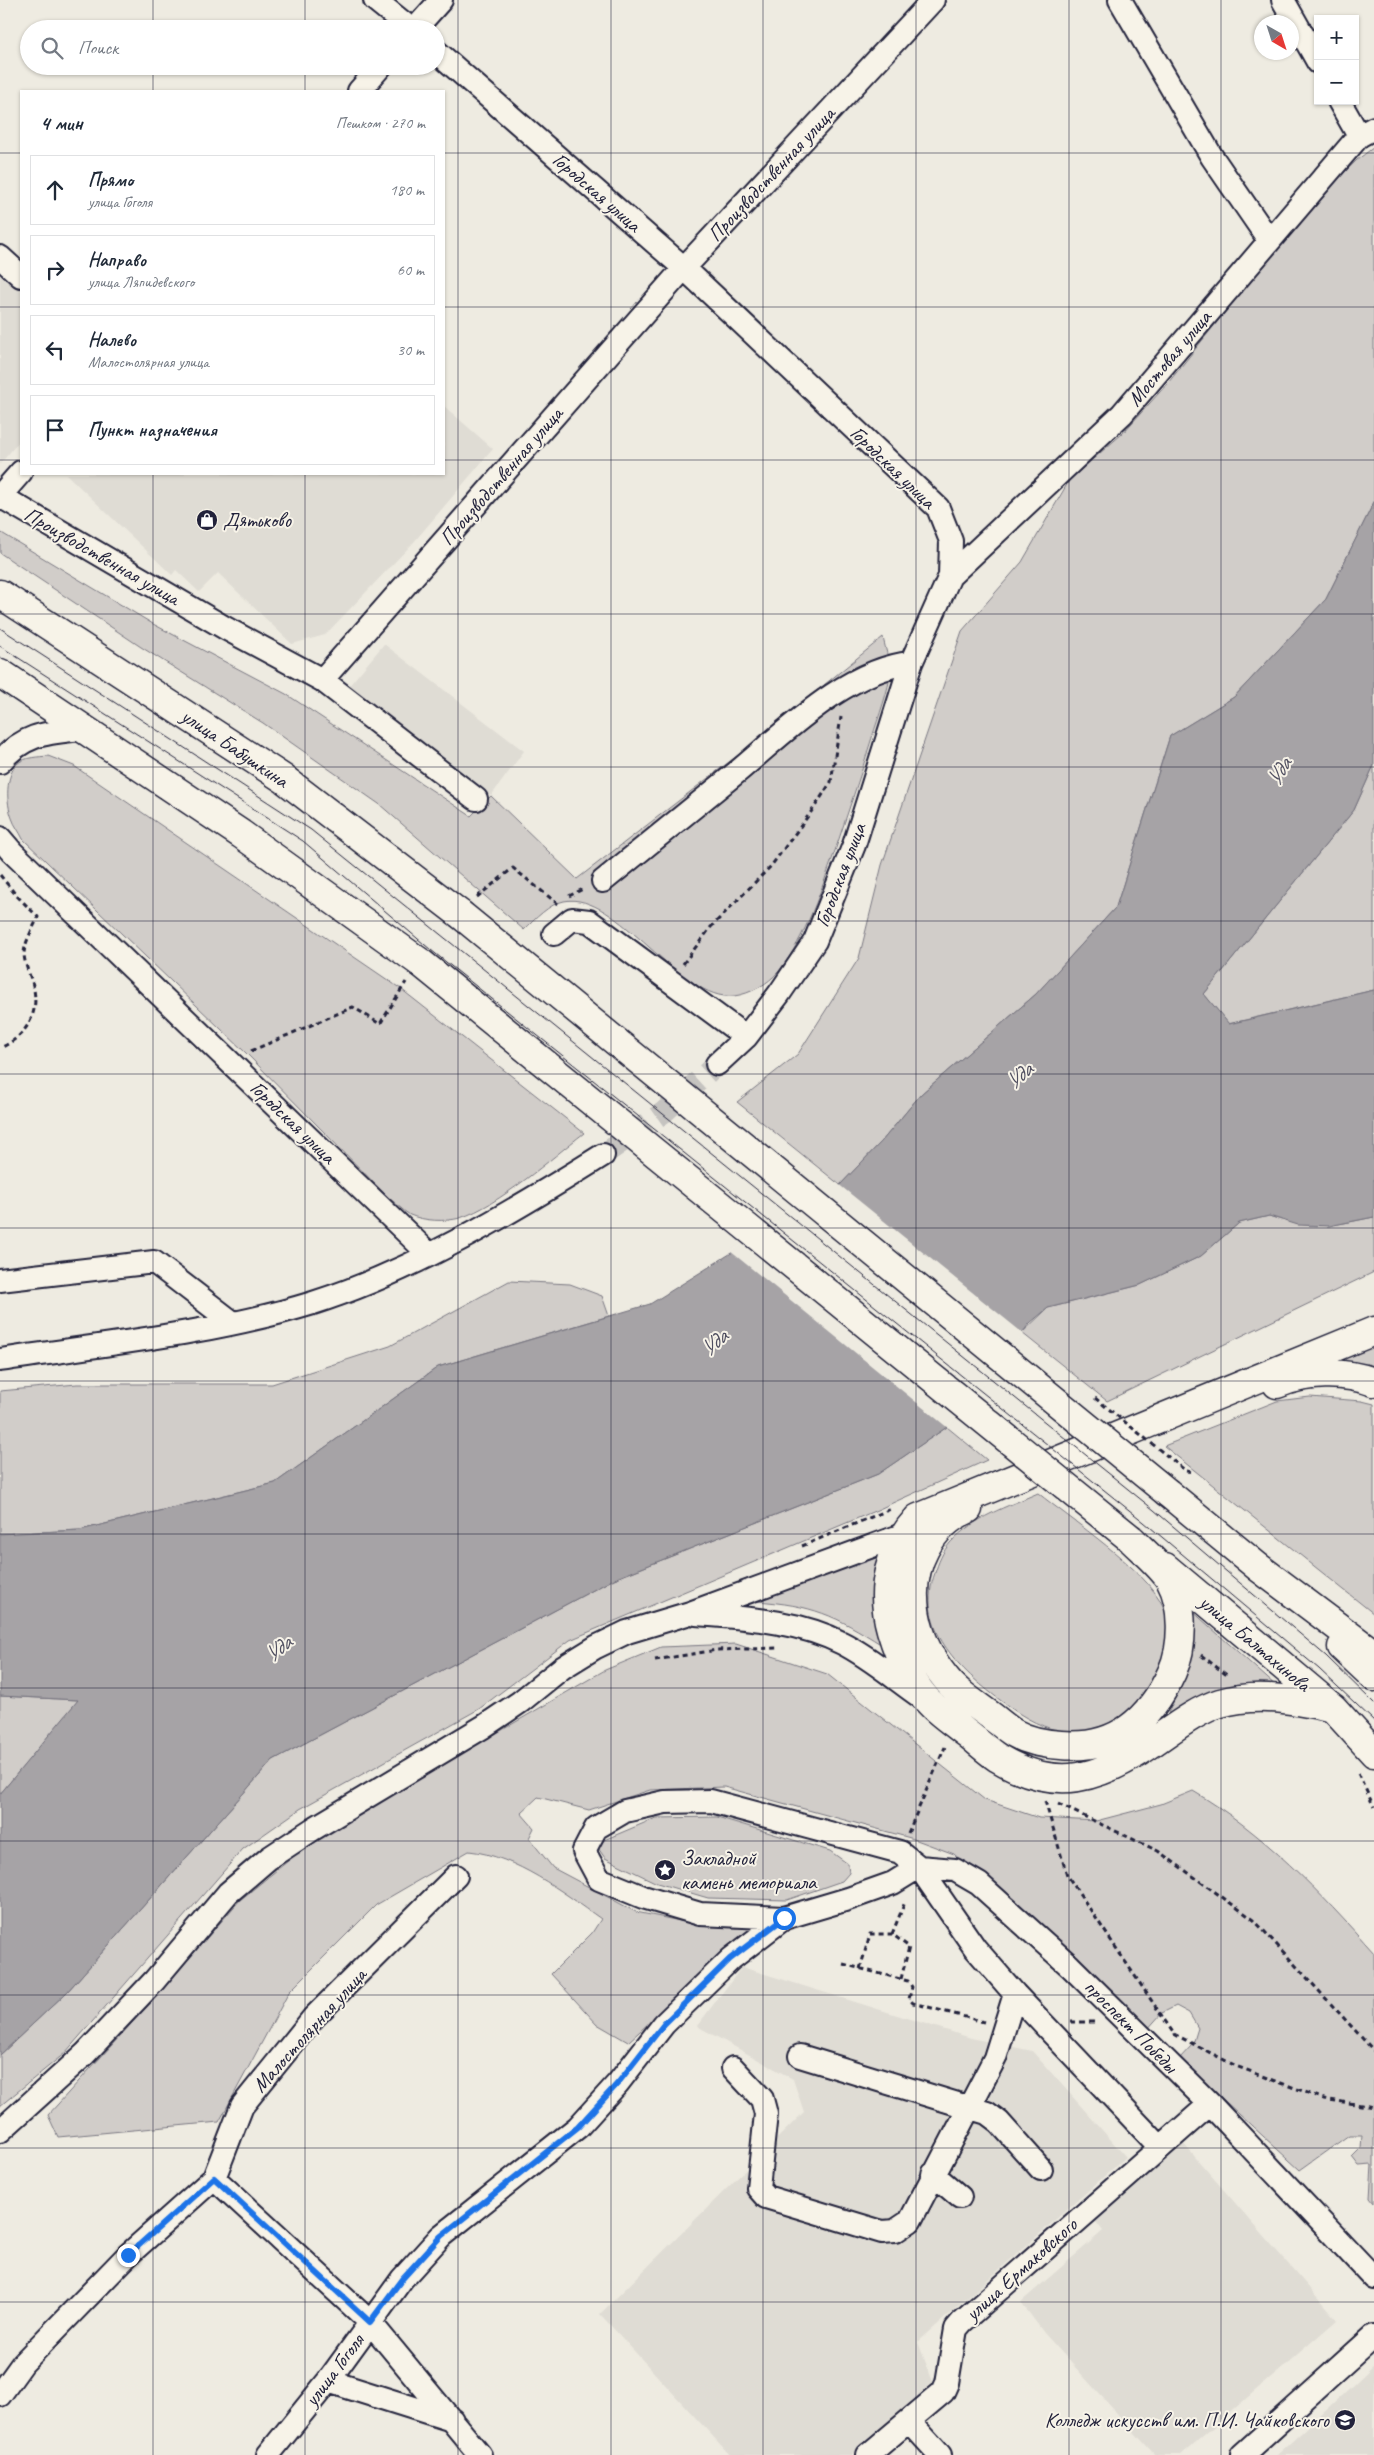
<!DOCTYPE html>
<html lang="ru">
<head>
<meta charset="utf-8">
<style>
  :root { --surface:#fff; --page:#f6f6f7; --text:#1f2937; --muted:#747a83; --line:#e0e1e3 }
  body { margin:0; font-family:Caveat,sans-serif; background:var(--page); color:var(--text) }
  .controls { position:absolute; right:15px; top:15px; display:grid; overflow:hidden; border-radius:0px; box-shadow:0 1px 4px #0004 }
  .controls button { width:45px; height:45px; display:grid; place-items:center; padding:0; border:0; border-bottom:1px solid var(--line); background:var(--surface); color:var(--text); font:25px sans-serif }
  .compass { position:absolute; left:1254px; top:15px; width:45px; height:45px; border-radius:50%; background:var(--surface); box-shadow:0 1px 4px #0004; rotate:141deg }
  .stop { position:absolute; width:15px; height:15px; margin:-11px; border:4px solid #1a73e8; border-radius:50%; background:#fff }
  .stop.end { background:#1a73e8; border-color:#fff; box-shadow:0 1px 5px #0008 }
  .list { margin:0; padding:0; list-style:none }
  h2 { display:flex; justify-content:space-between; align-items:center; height:65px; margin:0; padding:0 20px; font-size:21px }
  h2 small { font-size:16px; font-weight:400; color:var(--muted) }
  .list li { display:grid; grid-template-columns:32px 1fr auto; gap:15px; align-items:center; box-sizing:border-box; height:70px; margin:0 10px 10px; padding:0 10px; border:1px solid var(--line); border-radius:0px }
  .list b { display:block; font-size:19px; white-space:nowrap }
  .list p { margin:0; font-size:16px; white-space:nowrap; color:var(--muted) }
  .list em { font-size:16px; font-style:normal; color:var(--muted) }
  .icon { flex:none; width:28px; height:28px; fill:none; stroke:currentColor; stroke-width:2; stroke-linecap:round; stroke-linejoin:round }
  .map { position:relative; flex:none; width:1374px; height:2455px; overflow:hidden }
  .search { position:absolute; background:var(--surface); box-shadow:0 1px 4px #0004; left:20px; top:20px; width:425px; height:55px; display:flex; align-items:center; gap:12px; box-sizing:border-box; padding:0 18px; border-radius:28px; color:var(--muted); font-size:19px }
  .panel { position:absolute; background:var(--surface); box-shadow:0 1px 4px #0004; left:20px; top:90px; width:425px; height:385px; border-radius:0px }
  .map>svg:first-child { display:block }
</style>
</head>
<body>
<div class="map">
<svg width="1374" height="2455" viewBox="0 0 1374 2455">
  <rect width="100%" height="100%" fill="#eeebe1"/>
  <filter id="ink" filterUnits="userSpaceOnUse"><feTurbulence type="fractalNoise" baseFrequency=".02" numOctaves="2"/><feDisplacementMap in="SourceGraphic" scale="10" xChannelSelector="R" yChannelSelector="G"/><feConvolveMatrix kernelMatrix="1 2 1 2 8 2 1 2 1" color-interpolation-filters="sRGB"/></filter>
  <g filter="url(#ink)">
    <path fill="#dfdcd4" d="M0 254 21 274V439L0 464Z
      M444 406 493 449 413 543 325 635 292 644 218 573 199 592 176 570 172 575 66 474H444Z
      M384 644 524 751 491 796 348 687Z
      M742 1967 971 2038 1032 2051 1126 2157 918 2342 933 2382 852 2455H730L600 2314 804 2112 793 2079 697 2026Z
      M1182 2142 1337 2320 1181 2455H1155L1044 2333 1021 2302 1103 2231 1093 2218Z
      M1374 2366V2455H1277L1353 2386Z"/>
    <path fill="#d1cdc9" stroke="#7a7882" d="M1374 147V502L1326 599 1234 697 1170 736 1116 907 1036 994 921 1094 882 1141 840 1185 737 1102 798 1054 859 958 882 865 962 631 1022 562 1070 479 1122 434 1168 383 1311 205 1357 160Z
      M0 532 153 624 286 694 471 816 491 796 577 879 738 755 883 637C885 649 892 666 890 678 885 701 876 724 869 747 859 781 847 814 836 848 821 890 807 935 779 971 768 984 750 994 734 996 681 1003 617 890 564 901 549 904 535 919 524 930L379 804 263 723 141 647 0 553Z
      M48 756 74 766 401 989 584 1133C549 1160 501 1204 460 1218 445 1222 424 1221 410 1215 403 1211 396 1203 389 1198L246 1053 23 839C20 832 14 825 12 818 6 803 5 775 18 763 25 757 39 757 48 756Z
      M1374 765V990L1228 1024 1204 994 1354 810Z
      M1269 1216C1313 1231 1330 1226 1374 1217V1272L1107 1401 1022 1333 1048 1308 1140 1285 1201 1256 1239 1223Z
      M509 1281 570 1284 602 1296 609 1316 438 1367 275 1483 80 1530 0 1534V1391L77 1384H272L390 1346Z
      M1374 1343V1366L1332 1360Z
      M1310 1397 1362 1401 1374 1404V1614L1164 1446 1277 1401Z
      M947 1427 987 1460 877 1510 570 1640 479 1709 300 1809 243 1849 65 2053 0 2106V2055L67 1992 273 1760 614 1579 878 1474Z
      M1038 1493C1070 1519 1147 1570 1163 1606 1173 1627 1167 1651 1158 1671 1142 1711 1097 1742 1052 1729 1029 1722 1010 1708 991 1693 954 1664 916 1624 935 1573 938 1563 943 1551 950 1543 974 1517 1006 1507 1038 1493Z
      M881 1553C870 1592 871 1606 882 1645 835 1615 812 1605 756 1601Z
      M1190 1609 1276 1686C1228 1686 1205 1686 1166 1717 1185 1678 1198 1654 1190 1609Z
      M736 1644 827 1674 985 1800 1039 1818 1096 1821 1161 1804 1193 1791C1263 1832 1320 1892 1374 1953V2203L1370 2198 1372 2165 1359 2166 1352 2157 1361 2148 1362 2135H1349L1300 2170 1179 2059 1193 2044 1198 2028 1189 2013 1176 2006 1162 2013 1146 2031 954 1854 914 1839 724 1787 650 1790 589 1810 538 1797 521 1813 534 1828 529 1838 553 1868 636 1912 695 1924H758L628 2042 597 2024 551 1974 592 1933 601 1919C563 1892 516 1856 469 1851L376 1905 289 1992 219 2122 58 2137 48 2115 152 2001 240 1900 315 1839 605 1670 661 1647Z
      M0 1696 79 1700 0 1794Z
      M717 1817 830 1851 848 1864 849 1873 842 1881 787 1900 708 1898 657 1883 605 1858 598 1848 604 1840 656 1818Z"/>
    <path fill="#a6a3a6" stroke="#716f7b" d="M1374 502V765L1354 810 1204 994 1229 1024 1374 990V1217L1329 1226 1298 1225 1269 1216 1239 1223 1201 1256 1140 1285 1048 1308 1030 1323 947 1427 878 1474 614 1579 273 1760 67 1992 0 2055V1794L78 1700 0 1696V1534L80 1530 275 1483 438 1367 650 1304 840 1185 882 1141 921 1094 1036 994 1116 907 1170 736 1234 697 1326 599Z"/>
    <path fill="#eeebe1" d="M837 1183 1024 1334 948 1428 730 1251Z"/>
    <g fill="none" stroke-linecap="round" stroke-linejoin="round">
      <path stroke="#c5c3c0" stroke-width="22" stroke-dasharray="22 11" stroke-linecap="butt" d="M603 1155 664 1112 717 1064"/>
      <g stroke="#22223b" stroke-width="26">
        <path id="minor" d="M375 0 411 29
          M1120 0 1212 157 1269 240
          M1283 0 1318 62
          M415 29 441 0
          M436 51 684 268 938 508 951 541 950 576 911 663 854 845 815 941 779 994 746 1037 717 1064
          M359 91 381 66
          M1339 101 1359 136
          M0 257 21 276
          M0 496 227 629 322 680 684 268 933 0
          M0 496 21 472
          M950 576 1122 414 1359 136 1374 128
          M322 680 476 799
          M0 762C25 733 47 733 83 729
          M0 838 12 852 429 1254
          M603 881C647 845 691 809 736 773 784 733 847 669 911 663
          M554 934 572 919 589 921 746 1037
          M0 1280 154 1262 232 1322
          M0 1360C104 1344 212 1334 313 1303 414 1271 514 1211 603 1155
          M696 1614C744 1618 797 1620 842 1643 870 1657 895 1679 921 1697
          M784 1918 700 1914 643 1897 599 1879 584 1851 596 1828 625 1811 665 1802 711 1801 900 1852 919 1867 975 1948 1015 1994 1160 2147
          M800 2056 987 2113 999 2122 1041 2169
          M733 2068 762 2099 766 2114 758 2188 766 2197 882 2232 895 2231 910 2221 995 2058 1015 1994
          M0 2131 85 2054 154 1981 228 1893 269 1858 313 1829 483 1727 520 1702 562 1668 596 1647 627 1632 690 1613 913 1531
          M933 2174 960 2197
          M214 2178 370 2322 480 2455
          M328 2381 452 2420
          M0 2395 23 2363 128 2255 214 2178 242 2106 314 2017 456 1876
          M909 2421 940 2455
          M268 2455 328 2381 402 2279 441 2236 578 2127 618 2083 664 2024 731 1959 784 1918 848 1899 893 1883 919 1867 955 1870 979 1884 1070 1966 1210 2104 1374 2278
          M868 2455 943 2392 947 2383 956 2329 962 2322 1210 2104
          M1242 2455 1374 2336"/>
      </g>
      <g stroke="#22223b" stroke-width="31">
        <path id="major" d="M0 594 284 779 460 914
          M0 673 241 834 421 963
          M1277 1384C1306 1372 1343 1371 1374 1382
          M1168 1493 1258 1567 1374 1654
          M968 1509C949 1517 935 1530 925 1549 903 1590 916 1641 944 1676 955 1691 972 1702 987 1713 996 1719 1004 1727 1014 1733 1028 1741 1045 1744 1061 1745 1116 1750 1150 1720 1172 1672 1184 1646 1184 1605 1170 1580 1162 1567 1142 1550 1131 1539
          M1165 1567 1333 1708 1374 1753
          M1342 1647 1374 1677
          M1333 1708C1296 1700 1257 1692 1220 1703 1195 1711 1173 1729 1152 1743 1100 1779 1056 1793 998 1758 986 1750 976 1740 965 1732 954 1723 942 1715 933 1706 912 1686 899 1657 891 1630 879 1588 889 1550 918 1518L1374 1331"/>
      </g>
      <path stroke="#22223b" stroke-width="3" stroke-dasharray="5 4" stroke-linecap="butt" d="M0 875 16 895 38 917C34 927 25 941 24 953 24 965 32 978 34 990 39 1017 23 1038 0 1048
        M569 896 583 889
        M477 897 513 868 558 904
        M683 964 711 927 771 866 814 808 831 782 841 717
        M251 1051 353 1007 380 1024 406 982
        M1186 1471 1194 1472
        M802 1546 893 1508
        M1201 1655 1228 1676
        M655 1660 717 1650 777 1648
        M1358 1773 1374 1807
        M1045 1801 1067 1875 1174 2034
        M1058 1804 1158 1851 1254 1920 1374 2051
        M908 1833 945 1747
        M892 1934 905 1902
        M843 1964 908 1981 912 1987 909 1999 913 2003 984 2022
        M860 1969 870 1934H892L909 1947 901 1979
        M1071 2022H1095
        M1174 2034 1236 2066 1324 2099 1374 2107"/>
      <use href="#minor" stroke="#f7f3e8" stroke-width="22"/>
      <use href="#major" stroke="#f7f3e8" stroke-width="28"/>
      <path stroke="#22223b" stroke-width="1" d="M0 628 311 830 1154 1510 1326 1656 1374 1703
        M0 646 303 841 431 950 1144 1522 1319 1669 1374 1721"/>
      <g stroke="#22223b" stroke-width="31" stroke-linecap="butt">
        <path id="major-bridge" d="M460 914 1168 1493
          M421 963 1131 1539"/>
      </g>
      <path stroke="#22223b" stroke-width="3" stroke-dasharray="5 4" stroke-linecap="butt" d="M1095 1398 1186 1471"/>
      <use href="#major-bridge" stroke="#f7f3e8" stroke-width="28"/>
    </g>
  </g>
  <g fill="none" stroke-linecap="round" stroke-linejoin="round" filter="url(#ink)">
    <path stroke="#1a73e8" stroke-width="6" d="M128 2255 214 2178 370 2322 402 2279 441 2236 578 2127 618 2083 664 2024 730 1959 784 1918"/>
  </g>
  <path fill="none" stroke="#22223b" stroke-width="1" stroke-opacity="0.55" d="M153 0V29M305 0V29M458 0V2455M611 0V2455M763 0V2455M916 0V2455M1069 0V2455M1221 0V2455M153 66V91M305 66V91M0 153H21M444 153H1374M0 307H21M444 307H1374M0 460H21M444 460H1374M153 474V2455M305 474V2455M0 614H1374M0 767H1374M0 921H1374M0 1074H1374M0 1228H1374M0 1381H1374M0 1534H1374M0 1688H1374M0 1841H1374M0 1995H1374M0 2148H1374M0 2302H1374"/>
  <defs>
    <g id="shop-disc" transform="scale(1.125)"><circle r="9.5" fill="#22223b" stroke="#f7f3e8"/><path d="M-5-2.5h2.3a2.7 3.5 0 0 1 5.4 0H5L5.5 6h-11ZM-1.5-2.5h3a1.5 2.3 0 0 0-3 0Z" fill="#fff"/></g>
    <g id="sight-disc" transform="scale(1.125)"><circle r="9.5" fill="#22223b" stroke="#f7f3e8"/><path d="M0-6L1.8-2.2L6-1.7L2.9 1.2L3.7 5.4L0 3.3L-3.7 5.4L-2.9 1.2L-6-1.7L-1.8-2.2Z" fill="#fff"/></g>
    <g id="university-disc" transform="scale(1.125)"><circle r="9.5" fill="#22223b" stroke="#f7f3e8"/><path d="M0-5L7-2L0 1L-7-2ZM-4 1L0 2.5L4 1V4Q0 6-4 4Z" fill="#fff"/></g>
  </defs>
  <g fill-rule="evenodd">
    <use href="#shop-disc" x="207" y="520"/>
    <use href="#sight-disc" x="665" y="1870"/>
    <use href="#university-disc" x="1345" y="2420"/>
  </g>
  <g text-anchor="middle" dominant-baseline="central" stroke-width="4" stroke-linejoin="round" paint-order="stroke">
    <g font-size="21" fill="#22223b" stroke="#f7f3e8">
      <text transform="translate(771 174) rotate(-47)">Производственная улица</text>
      <text transform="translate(597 192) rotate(41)">Городская улица</text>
      <text transform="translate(1169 358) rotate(-50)">Мостовая улица</text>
      <text transform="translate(893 467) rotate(44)">Городская улица</text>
      <text transform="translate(501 476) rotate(-49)">Производственная улица</text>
      <text transform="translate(102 556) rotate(30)">Производственная улица</text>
      <text transform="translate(235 748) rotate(34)">улица Бабушкина</text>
      <text transform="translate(840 875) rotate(-69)">Городская улица</text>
      <text transform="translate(293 1122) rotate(44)">Городская улица</text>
      <text transform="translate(1255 1643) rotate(40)">улица Балтахинова</text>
      <text transform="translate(1131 2026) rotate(45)">проспект Победы</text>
      <text transform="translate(309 2030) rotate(-48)">Малостолярная улица</text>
      <text transform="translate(1021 2269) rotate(-42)">улица Ермаковского</text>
      <text transform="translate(334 2370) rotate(-53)">улица Гоголя</text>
    </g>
    <g font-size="21" fill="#22223b" stroke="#f7f3e8" text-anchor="start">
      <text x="223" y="520">Дятьково</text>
      <text x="681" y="1858">Закладной<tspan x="681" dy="24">камень мемориала</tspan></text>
      <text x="1329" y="2420" text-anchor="end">Колледж искусств им. П.И. Чайковского</text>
    </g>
    <g font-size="22" font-style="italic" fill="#504f60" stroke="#f7f3e8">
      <text transform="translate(1279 772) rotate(-59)">Уда</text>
      <text transform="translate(1019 1076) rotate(-41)">Уда</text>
      <text transform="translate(714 1343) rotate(-41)">Уда</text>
      <text transform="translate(278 1649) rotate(-39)">Уда</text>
    </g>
  </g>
</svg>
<div class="controls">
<button>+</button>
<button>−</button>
</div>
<svg class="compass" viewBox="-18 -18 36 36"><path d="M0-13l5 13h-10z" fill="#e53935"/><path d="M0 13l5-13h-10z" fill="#747a83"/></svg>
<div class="stop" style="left:784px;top:1918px"></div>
<div class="stop end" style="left:128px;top:2255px"></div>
<div class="search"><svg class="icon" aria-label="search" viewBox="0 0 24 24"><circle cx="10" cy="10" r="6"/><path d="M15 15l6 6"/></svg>Поиск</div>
<section class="panel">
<h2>4 мин<small>Пешком · 270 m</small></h2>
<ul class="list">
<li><svg class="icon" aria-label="ahead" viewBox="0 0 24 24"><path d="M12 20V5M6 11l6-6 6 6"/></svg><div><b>Прямо</b><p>улица Гоголя</p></div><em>180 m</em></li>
<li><svg class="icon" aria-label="right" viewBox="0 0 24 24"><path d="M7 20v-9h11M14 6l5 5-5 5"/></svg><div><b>Направо</b><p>улица Ляпидевского</p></div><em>60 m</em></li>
<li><svg class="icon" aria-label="left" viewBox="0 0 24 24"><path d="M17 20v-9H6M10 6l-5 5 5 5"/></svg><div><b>Налево</b><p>Малостолярная улица</p></div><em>30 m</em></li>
<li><svg class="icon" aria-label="arrive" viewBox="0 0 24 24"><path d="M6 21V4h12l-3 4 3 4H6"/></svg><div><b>Пункт назначения</b></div></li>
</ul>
</section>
</div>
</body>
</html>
